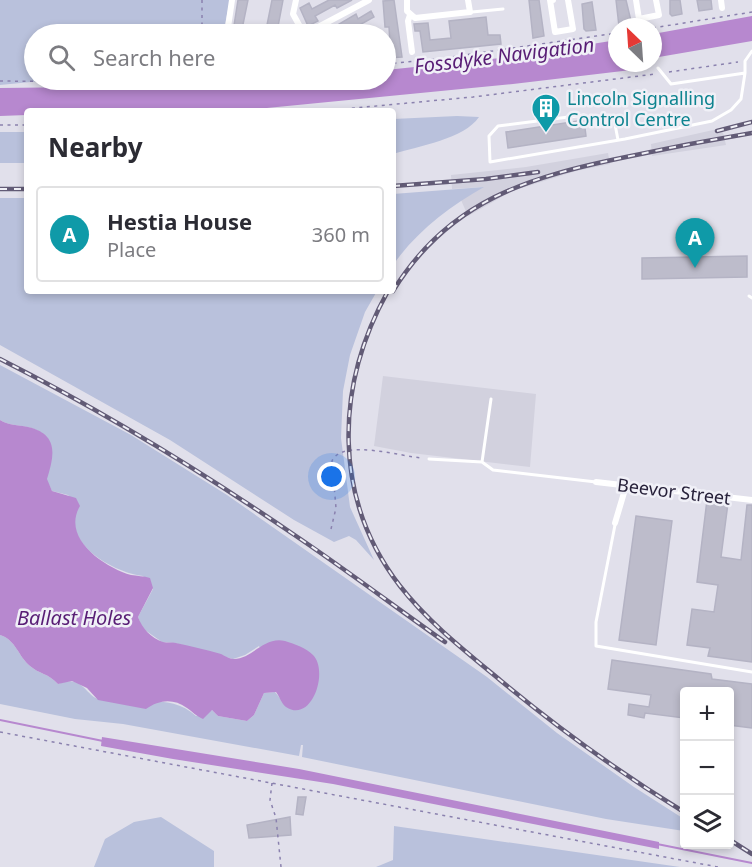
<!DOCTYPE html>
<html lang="en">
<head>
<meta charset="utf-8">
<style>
  :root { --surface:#fff; --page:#f7f7f7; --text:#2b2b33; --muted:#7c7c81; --line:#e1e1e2; --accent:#111827 }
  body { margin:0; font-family:"Noto Sans",sans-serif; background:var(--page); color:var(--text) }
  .controls { position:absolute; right:18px; bottom:18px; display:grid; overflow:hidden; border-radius:6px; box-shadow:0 3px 9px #0003 }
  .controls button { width:54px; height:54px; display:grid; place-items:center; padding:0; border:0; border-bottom:2px solid var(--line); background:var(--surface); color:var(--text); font:30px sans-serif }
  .compass { position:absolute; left:608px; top:18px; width:54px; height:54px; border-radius:50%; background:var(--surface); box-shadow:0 3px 9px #0003; rotate:335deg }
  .you { position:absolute; left:332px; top:477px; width:21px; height:21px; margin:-15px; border:4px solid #fff; border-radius:50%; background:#1a73e8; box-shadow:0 0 0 9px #1a73e833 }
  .badge { display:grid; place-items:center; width:39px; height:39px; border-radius:50%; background:var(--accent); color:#fff; font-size:20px; font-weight:700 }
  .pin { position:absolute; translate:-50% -50px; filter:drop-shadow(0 2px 3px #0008) }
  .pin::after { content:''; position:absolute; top:32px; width:21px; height:18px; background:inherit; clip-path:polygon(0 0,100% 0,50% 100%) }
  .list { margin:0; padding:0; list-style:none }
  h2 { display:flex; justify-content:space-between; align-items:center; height:78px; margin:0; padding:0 24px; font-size:26px }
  h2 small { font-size:20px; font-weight:400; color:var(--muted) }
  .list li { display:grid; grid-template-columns:39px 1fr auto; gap:18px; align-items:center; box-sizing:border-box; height:96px; margin:0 12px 12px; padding:0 12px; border:2px solid var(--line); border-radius:6px }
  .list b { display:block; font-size:22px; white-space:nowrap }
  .list p { margin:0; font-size:20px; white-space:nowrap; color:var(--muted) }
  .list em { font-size:20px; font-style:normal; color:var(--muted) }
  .icon { flex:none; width:33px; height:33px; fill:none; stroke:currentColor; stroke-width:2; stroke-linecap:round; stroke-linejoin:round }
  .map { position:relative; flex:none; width:752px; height:867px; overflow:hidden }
  .search { position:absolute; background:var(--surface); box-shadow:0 3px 9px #0003; left:24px; top:24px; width:372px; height:66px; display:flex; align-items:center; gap:15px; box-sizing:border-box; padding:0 21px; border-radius:33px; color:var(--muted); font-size:22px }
  .panel { position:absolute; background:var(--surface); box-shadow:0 3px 9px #0003; left:24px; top:108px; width:372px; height:186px; border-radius:6px }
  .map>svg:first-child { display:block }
</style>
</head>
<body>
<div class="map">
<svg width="752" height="867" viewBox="0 0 752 867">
  <rect width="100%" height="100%" fill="#e1e0eb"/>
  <path fill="#d2d1de" d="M722 128 726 145 652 156 651 144Z
    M608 153 610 164 576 171 512 191 468 216 461 200 483 187 452 189 451 175 526 167Z
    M383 376 536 394 530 467 411 453 374 446Z"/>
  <path fill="#b9c1dc" d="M0 0H230L223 34H34V80H51L0 85Z
    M457 116 479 117C464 139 419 146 393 154V119Z
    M0 132H27V163H0Z
    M484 187C449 207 417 231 393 265V194Z
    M0 198H27V291H377L365 312 350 355 343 391 341 438 350 507 374 560 356 540 349 536 334 542 294 520 170 440 0 345Z
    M0 365 131 435 227 495 487 677 557 733 634 787 684 819V831L606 819 302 757 303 745H301L299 756 123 724 75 719 0 704V635C16 640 18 656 30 666 39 674 48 673 58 684 84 673 85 698 102 700 135 706 170 692 196 716L212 710 218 716 247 721 254 715 264 693 275 692 287 707 259 646 245 655 233 659 175 643 162 642 142 628 138 617 153 589 143 576C113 573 58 541 79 506L68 495 52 491 46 479C55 454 57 434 27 427 18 425 8 425 0 420Z
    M161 817 214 851V867H94L105 839 134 822Z
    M394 826 680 867H376L393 860Z"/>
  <path fill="#b788cf" d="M752 16V41L653 58V34Z
    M617 40V63H648V68L513 84 236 111H27V115L0 116V88L178 86 265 80H386V70L510 57Z
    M0 420C8 425 18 425 28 427 58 434 55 454 47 479L52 491 76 498 80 506C61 538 104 567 131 575 137 576 144 576 150 578L153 588 138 617C142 628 151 638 163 642 167 643 172 642 176 643 191 646 207 650 221 654 225 656 230 659 234 659 252 659 264 636 285 641 295 644 306 648 313 655 329 671 312 724 286 707 281 703 280 697 276 692L264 693 254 715 247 721 218 716 212 710 203 719C196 716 193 712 187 708 173 698 159 700 146 709L98 700 87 688 72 681 58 684C48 673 39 674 30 666 18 656 16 640 0 635Z
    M102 737 299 769 659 842V849L333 784 173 759 101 746Z"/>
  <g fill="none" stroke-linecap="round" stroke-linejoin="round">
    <path stroke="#b788cf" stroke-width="2" d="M0 720 103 741
      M657 844 752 863"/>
  </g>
  <path fill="#bdbccb" stroke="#b4b3c4" stroke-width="1.5" d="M238 0H248L241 34 233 32Z
    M272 0H283L277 32 266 30Z
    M329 0H352L337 8 335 5 315 16 318 21 308 26 300 8 309 3 312 9Z
    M394 0 402 57 386 58V38L388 43H390L389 27H385L383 1Z
    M529 0H539L544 36 533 38Z
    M616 0H626L631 21 630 24 619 26Z
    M670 0H680L682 14 672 16 670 14Z
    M697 0H711L712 9 699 11Z
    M592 2 596 30 586 31 584 29 582 4Z
    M371 11 374 17 347 32 345 28 331 34 329 30 356 14 358 19Z
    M486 17 488 35H500L501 44 423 52 420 31H415L414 24 428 23 430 40 451 38 449 21Z
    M584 120 586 136 508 148 506 132Z
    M747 256V277L642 279V258Z
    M707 500 728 503 721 557 741 560 747 505H752V662L708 656 710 648 687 645 692 609 714 612 718 585 697 582Z
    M636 516 672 521 656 645 619 640Z
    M612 660 711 674 712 679 752 684V728L729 725V692H684V718L645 713 644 718 628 715 629 704 649 707 651 695 608 689Z
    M298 797H306L303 815 296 814Z
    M290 817 291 835 249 838 247 825Z"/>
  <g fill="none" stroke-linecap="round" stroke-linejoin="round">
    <path stroke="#8a81ae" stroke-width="1.5" stroke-dasharray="3 4.5" stroke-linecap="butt" d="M202 0V34
      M653 28 752 12
      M386 64 437 59 617 33
      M669 72 738 62
      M0 81 114 82 159 80
      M322 111 473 97 655 74
      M0 125H27
      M331 529 336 508 332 461C342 438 402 457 423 458
      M0 732 718 867
      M272 783 270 800 276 818 281 867"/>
    <path stroke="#fff" stroke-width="3" d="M472 12 503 9
      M658 68 671 84 745 73V61L752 51
      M618 140 614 119 597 122 584 115 498 126 489 136 490 162 625 139 712 121 731 110 741 99 745 73
      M749 296 752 298
      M429 459 482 462 493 470 596 482
      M482 462 491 399
      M615 525 596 622V646L752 672"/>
    <path stroke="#fff" stroke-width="6" d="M296 0 293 14 304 34
      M407 0V11L415 18 470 12 468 0
      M553 0H550L555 32 573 29 568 0
      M636 0 639 19 659 15 656 0
      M721 0 722 8
      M410 15 408 21 412 52
      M227 34 232 0
      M305 34 369 0
      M596 482 752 500
      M615 523 626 486"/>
    <g stroke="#625b76" stroke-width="4.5">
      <path id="rail" d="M717 131 752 122
        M393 186 486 179 538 172
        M0 189H27
        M388 291C335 386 332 498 400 586 428 622 465 651 500 680 558 728 620 773 684 812
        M393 291C449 200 529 177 626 157 668 148 710 140 752 133
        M0 359C101 410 199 470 293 534 345 569 394 606 445 642
        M730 840 752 854"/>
    </g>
    <use href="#rail" stroke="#f0f0f7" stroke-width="2" stroke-dasharray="7" stroke-linecap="butt"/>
  </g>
  <defs>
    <g id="building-pin" transform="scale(1.5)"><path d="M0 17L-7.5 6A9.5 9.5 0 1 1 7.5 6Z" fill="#0f9aa8" stroke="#f0f0f7"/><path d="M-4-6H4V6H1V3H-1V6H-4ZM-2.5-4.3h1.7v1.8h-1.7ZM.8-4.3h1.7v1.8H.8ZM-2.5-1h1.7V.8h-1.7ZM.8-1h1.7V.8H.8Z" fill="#fff"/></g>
  </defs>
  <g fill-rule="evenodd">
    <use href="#building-pin" x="546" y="108"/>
  </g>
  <g text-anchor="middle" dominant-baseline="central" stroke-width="5" stroke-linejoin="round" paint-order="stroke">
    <g font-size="18" fill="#0d838f" stroke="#f0f0f7" text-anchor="start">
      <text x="567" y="98">Lincoln Signalling<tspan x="567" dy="21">Control Centre</tspan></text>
    </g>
    <g font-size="18" fill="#27213a" stroke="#f0f0f7">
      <text transform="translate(674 491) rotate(7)">Beevor Street</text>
    </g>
    <g font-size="20" font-style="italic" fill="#581d75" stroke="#f0f0f7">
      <text transform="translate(504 55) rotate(-7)">Fossdyke Navigation</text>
      <text x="74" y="617">Ballast Holes</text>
    </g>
  </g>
</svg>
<div class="controls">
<button>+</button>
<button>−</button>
<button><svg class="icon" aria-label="layers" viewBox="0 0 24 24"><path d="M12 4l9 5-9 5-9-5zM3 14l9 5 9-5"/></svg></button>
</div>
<svg class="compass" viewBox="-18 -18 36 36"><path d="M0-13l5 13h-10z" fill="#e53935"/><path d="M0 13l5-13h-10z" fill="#7c7c81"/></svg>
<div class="you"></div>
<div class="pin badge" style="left:695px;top:268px;background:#0f9aa8">A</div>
<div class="search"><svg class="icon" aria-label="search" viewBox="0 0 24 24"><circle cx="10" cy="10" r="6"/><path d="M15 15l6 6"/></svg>Search here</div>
<section class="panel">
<h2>Nearby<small></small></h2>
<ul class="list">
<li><span class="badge" style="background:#0f9aa8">A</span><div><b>Hestia House</b><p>Place</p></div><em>360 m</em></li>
</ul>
</section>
</div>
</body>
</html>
